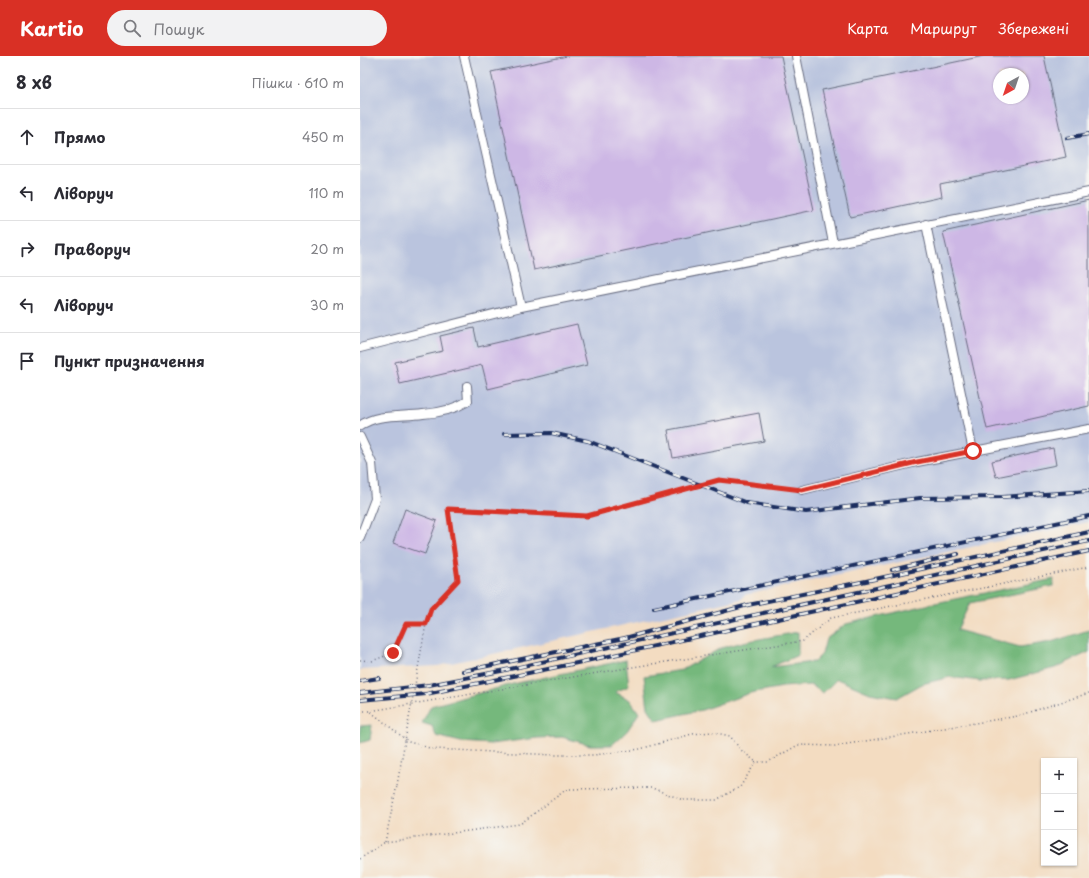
<!DOCTYPE html>
<html lang="uk">
<head>
<meta charset="utf-8">
<style>
  :root { --surface:#fff; --page:#f2f2f3; --text:#2b2b33; --muted:#7c7c81; --line:#e1e1e2; --accent:#d93025 }
  body { margin:0; font-family:"Playpen Sans",sans-serif; background:var(--page); color:var(--text) }
  .controls { position:absolute; right:12px; bottom:12px; display:grid; overflow:hidden; border-radius:0px; box-shadow:0 1px 3px #0004 }
  .controls button { width:36px; height:36px; display:grid; place-items:center; padding:0; border:0; border-bottom:1px solid var(--line); background:var(--surface); color:var(--text); font:20px sans-serif }
  .compass { position:absolute; left:633px; top:12px; width:36px; height:36px; border-radius:50%; background:var(--surface); box-shadow:0 1px 3px #0004; rotate:220deg }
  .stop { position:absolute; width:12px; height:12px; margin:-9px; border:3px solid #d93025; border-radius:50%; background:#fff }
  .stop.end { background:#d93025; border-color:#fff; box-shadow:0 1px 4px #0008 }
  .list { margin:0; padding:0; list-style:none }
  h2 { display:flex; justify-content:space-between; align-items:center; height:52px; margin:0; padding:0 16px; font-size:17px }
  h2 small { font-size:13px; font-weight:400; color:var(--muted) }
  .list li { display:grid; grid-template-columns:26px 1fr auto; gap:12px; align-items:center; box-sizing:border-box; height:56px; padding:0 16px; border-top:1px solid var(--line) }
  .list b { display:block; font-size:15px; white-space:nowrap }
  .list em { font-size:13px; font-style:normal; color:var(--muted) }
  .icon { flex:none; width:22px; height:22px; fill:none; stroke:currentColor; stroke-width:2; stroke-linecap:round; stroke-linejoin:round }
  .map { position:relative; flex:none; width:729px; height:822px; overflow:hidden }
  header { display:flex; align-items:center; gap:24px; box-sizing:border-box; height:56px; padding:0 20px; background:var(--accent); color:#fff }
  header strong { font-size:19px }
  nav { display:flex; gap:22px; margin-inline-start:auto; font-size:14px }
  .search { width:280px; height:36px; background:var(--page); display:flex; align-items:center; gap:10px; box-sizing:border-box; padding:0 14px; border-radius:22px; color:var(--muted); font-size:15px }
  main { display:flex }
  aside { flex:1; background:var(--surface) }
  .map>svg:first-child { display:block }
</style>
</head>
<body>
<header>
<strong>Kartio</strong>
<div class="search"><svg class="icon" aria-label="search" viewBox="0 0 24 24"><circle cx="10" cy="10" r="6"/><path d="M15 15l6 6"/></svg>Пошук</div>
<nav><a>Карта</a><a>Маршрут</a><a>Збережені</a></nav>
</header>
<main>
<aside>
<h2>8 хв<small>Пішки · 610 m</small></h2>
<ul class="list">
<li><svg class="icon" aria-label="ahead" viewBox="0 0 24 24"><path d="M12 20V5M6 11l6-6 6 6"/></svg><div><b>Прямо</b></div><em>450 m</em></li>
<li><svg class="icon" aria-label="left" viewBox="0 0 24 24"><path d="M17 20v-9H6M10 6l-5 5 5 5"/></svg><div><b>Ліворуч</b></div><em>110 m</em></li>
<li><svg class="icon" aria-label="right" viewBox="0 0 24 24"><path d="M7 20v-9h11M14 6l5 5-5 5"/></svg><div><b>Праворуч</b></div><em>20 m</em></li>
<li><svg class="icon" aria-label="left" viewBox="0 0 24 24"><path d="M17 20v-9H6M10 6l-5 5 5 5"/></svg><div><b>Ліворуч</b></div><em>30 m</em></li>
<li><svg class="icon" aria-label="arrive" viewBox="0 0 24 24"><path d="M6 21V4h12l-3 4 3 4H6"/></svg><div><b>Пункт призначення</b></div></li>
</ul>
</aside>
<div class="map">
<svg width="729" height="822" viewBox="0 0 729 822">
  <rect width="100%" height="100%" fill="#f6f6f2"/>
  <filter id="ink" filterUnits="userSpaceOnUse"><feTurbulence type="fractalNoise" baseFrequency=".025" numOctaves="2"/><feDisplacementMap in="SourceGraphic" scale="8" xChannelSelector="R" yChannelSelector="G"/><feConvolveMatrix kernelMatrix="1 2 1 2 8 2 1 2 1" color-interpolation-filters="sRGB"/></filter>
  <filter id="wash" filterUnits="userSpaceOnUse"><feTurbulence type="fractalNoise" baseFrequency=".012" numOctaves="4" result="noise"/><feDisplacementMap in="SourceGraphic" scale="16" xChannelSelector="R" yChannelSelector="G"/><feGaussianBlur stdDeviation="0.9" result="paint"/><feColorMatrix in="noise" values="0 0 0 0 0 0 0 0 0 0 0 0 0 0 0 0 0 1.4 0 .05"/><feComposite in="paint" operator="in"/></filter>
  <g filter="url(#wash)">
    <rect width="100%" height="100%" fill="#f3dcc1"/>
    <path fill="#bac4de" fill-rule="evenodd" d="M0 0H729V466L384 539 382 543 78 610 0 614ZM639 18H663V42H639Z"/>
    <path fill="#75b87b" stroke="#48746c" d="M694 523 693 530 610 547 597 574 660 591 691 586 729 574V596L695 612 649 624 620 625 590 621 562 628 537 642 510 637 477 623 463 637 451 629 423 631 390 637 342 654 296 664 288 652 284 620 322 614 361 592 383 586 438 576V599L411 611 454 606 462 598 466 583 486 568 575 547Z
      M266 604 269 630 255 636 270 644 279 657 267 675 252 689H230L202 681 177 682 131 688 101 686 76 680 72 670 62 667 71 650 153 628Z
      M12 669 10 684 0 687V670Z"/>
    <g id="blocks">
      <path fill="#cdb7e5" fill-rule="evenodd" d="M207 0H421L454 154 174 214 131 16Z
        M624 0H684L706 101 580 128 582 141 490 161 462 34ZM639 18H663V42H639Z
        M729 144V350L627 373 583 176Z
        M217 268 227 309 128 333 122 309 40 328 35 306 83 295 80 280 114 272 118 291Z
        M399 357 404 385 313 402 308 374Z
        M693 392 696 409 636 421 632 405Z
        M45 453 77 465 65 498 33 487Z"/>
    </g>
  </g>
  <g filter="url(#ink)">
    <use href="#blocks" fill-opacity="0" stroke="#676c81" stroke-width="1"/>
    <g fill="none" stroke-linecap="round" stroke-linejoin="round">
      <g stroke="#676c81" stroke-width="10">
        <path id="minor" d="M104 0 161 251
          M436 0 473 187
          M566 168 613 395
          M0 292 161 251 729 136
          M0 370C17 357 43 361 63 358 78 357 95 353 108 345L107 330
          M0 381 12 407 15 443 0 482
          M442 434 557 406 729 373"/>
      </g>
      <path stroke="#676c81" stroke-width="1.5" stroke-dasharray="1 3" stroke-linecap="butt" d="M0 604 12 605 33 597 46 568H66L71 553 98 524 89 453 227 461 359 424 434 433
        M0 655H10L279 610 443 585 471 562 729 511
        M11 656 49 686 73 693 195 699H234L280 693 332 678 352 676 370 680 381 694 396 706
        M25 786 37 729
        M0 803 25 786 160 768 207 733 292 732 323 744H356L380 731 396 706H408L438 689 475 690 658 660 729 637"/>
      <use href="#minor" stroke="#fff" stroke-width="8"/>
      <g stroke="#1b2f5e" stroke-width="4">
        <path id="rail" d="M707 82 729 78
          M144 378 191 377 228 385 387 447 446 456 560 442 642 441 729 435
          M532 514 598 498
          M294 552 729 460
          M103 615 265 582 388 549 506 525 729 476
          M0 625 19 622
          M0 637 69 629 141 615 729 485
          M0 644 66 638 217 607 729 495"/>
      </g>
      <use href="#rail" stroke="#f6f6f2" stroke-width="2.5" stroke-dasharray="8" stroke-linecap="butt"/>
      <path stroke="#676c81" stroke-width="1.5" stroke-dasharray="1 3" stroke-linecap="butt" d="M37 729 66 568"/>
    </g>
  </g>
  <g fill="none" stroke-linecap="round" stroke-linejoin="round" filter="url(#ink)">
    <path stroke="#d93025" stroke-width="5" d="M33 597 46 568H66L71 553 98 524 88 453 227 460 359 424 442 434 557 406 613 395"/>
  </g>
</svg>
<div class="controls">
<button>+</button>
<button>−</button>
<button><svg class="icon" aria-label="layers" viewBox="0 0 24 24"><path d="M12 4l9 5-9 5-9-5zM3 14l9 5 9-5"/></svg></button>
</div>
<svg class="compass" viewBox="-18 -18 36 36"><path d="M0-13l5 13h-10z" fill="#e53935"/><path d="M0 13l5-13h-10z" fill="#7c7c81"/></svg>
<div class="stop" style="left:613px;top:395px"></div>
<div class="stop end" style="left:33px;top:597px"></div>
</div>
</main>
</body>
</html>
